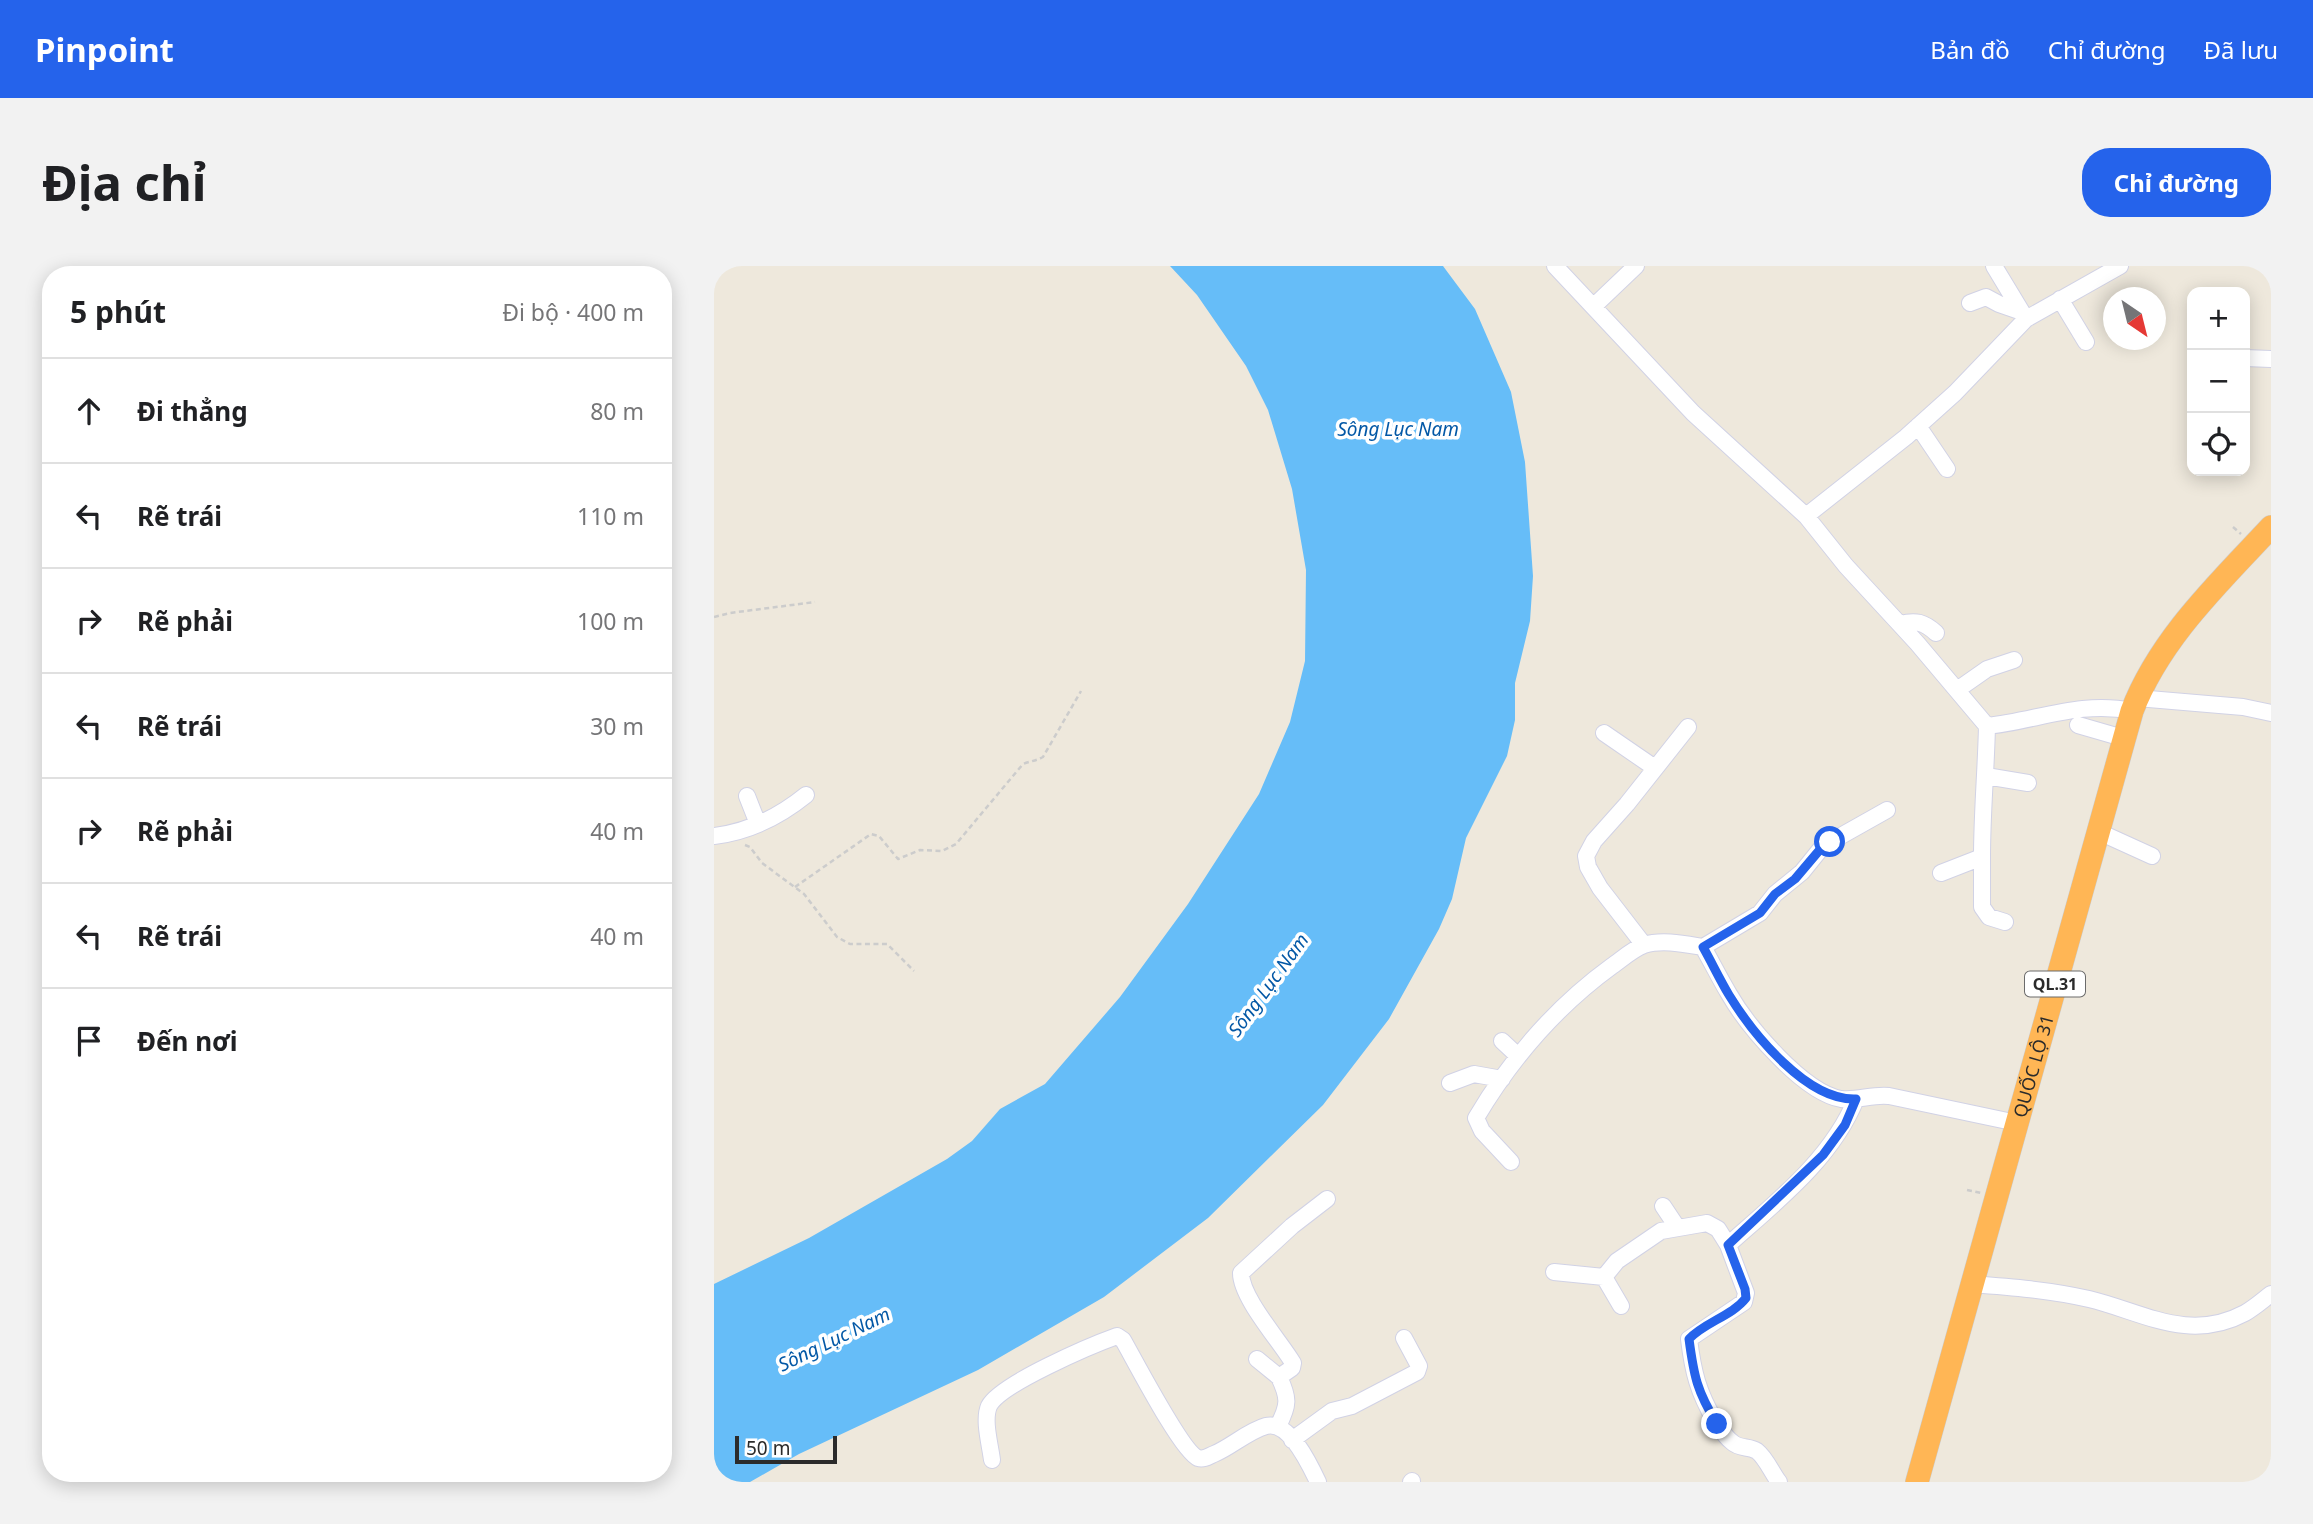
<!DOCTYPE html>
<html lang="vi">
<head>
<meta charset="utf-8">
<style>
  :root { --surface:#fff; --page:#f2f2f2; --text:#202124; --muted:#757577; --line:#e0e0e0; --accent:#2563eb }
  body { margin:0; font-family:"Noto Sans",sans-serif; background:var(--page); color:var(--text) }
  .controls { position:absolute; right:21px; top:21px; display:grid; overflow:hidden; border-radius:14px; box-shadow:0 4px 18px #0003 }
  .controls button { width:63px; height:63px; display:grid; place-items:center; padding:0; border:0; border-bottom:2px solid var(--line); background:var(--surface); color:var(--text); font:35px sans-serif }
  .compass { position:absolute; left:1389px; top:21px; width:63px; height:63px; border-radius:50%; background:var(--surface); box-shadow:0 4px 18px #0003; rotate:145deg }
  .scale { position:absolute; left:21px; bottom:18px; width:102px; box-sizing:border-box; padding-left:7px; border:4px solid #2b2b2b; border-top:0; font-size:19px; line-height:24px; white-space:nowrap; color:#2b2b2b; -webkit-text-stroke:5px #fff; paint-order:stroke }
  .stop { position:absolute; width:21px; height:21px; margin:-16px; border:5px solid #2563eb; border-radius:50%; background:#fff }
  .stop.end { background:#2563eb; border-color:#fff; box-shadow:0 2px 7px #0008 }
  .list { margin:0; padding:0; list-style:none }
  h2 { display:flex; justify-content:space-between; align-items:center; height:91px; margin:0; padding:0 28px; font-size:30px }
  h2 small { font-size:23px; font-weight:400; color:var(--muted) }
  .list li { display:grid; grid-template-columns:46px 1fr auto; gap:21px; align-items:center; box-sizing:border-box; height:105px; padding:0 28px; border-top:2px solid var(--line) }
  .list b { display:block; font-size:26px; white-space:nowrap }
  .list em { font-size:23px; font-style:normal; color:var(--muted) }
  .icon { flex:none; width:38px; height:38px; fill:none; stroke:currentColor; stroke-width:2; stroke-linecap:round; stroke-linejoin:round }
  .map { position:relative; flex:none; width:1557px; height:1216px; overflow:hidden; border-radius:28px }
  header { display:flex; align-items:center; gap:42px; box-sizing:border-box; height:98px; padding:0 35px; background:var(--accent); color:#fff }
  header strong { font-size:33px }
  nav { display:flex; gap:38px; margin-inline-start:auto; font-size:24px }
  .intro { display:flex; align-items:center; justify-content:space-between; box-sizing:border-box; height:168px; padding:0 42px }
  h1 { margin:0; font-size:49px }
  .button { padding:18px 32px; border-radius:28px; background:var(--accent); color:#fff; font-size:24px; font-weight:700 }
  main { display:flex; gap:42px; padding:0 42px }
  aside { flex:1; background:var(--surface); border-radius:28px; box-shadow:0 4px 18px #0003 }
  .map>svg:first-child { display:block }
</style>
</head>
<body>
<header>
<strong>Pinpoint</strong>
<nav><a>Bản đồ</a><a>Chỉ đường</a><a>Đã lưu</a></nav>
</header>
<div class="intro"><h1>Địa chỉ</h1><a class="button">Chỉ đường</a></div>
<main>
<aside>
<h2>5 phút<small>Đi bộ · 400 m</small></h2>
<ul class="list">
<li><svg class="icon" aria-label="ahead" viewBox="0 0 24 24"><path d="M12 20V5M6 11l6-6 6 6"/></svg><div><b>Đi thẳng</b></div><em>80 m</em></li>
<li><svg class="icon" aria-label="left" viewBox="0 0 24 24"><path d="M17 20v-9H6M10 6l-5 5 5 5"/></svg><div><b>Rẽ trái</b></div><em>110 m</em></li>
<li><svg class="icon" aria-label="right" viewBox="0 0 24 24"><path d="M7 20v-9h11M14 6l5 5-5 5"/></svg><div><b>Rẽ phải</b></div><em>100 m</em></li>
<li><svg class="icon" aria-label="left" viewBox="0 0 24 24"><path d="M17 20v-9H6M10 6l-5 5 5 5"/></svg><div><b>Rẽ trái</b></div><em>30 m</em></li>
<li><svg class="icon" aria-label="right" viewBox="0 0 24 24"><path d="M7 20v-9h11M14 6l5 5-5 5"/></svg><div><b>Rẽ phải</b></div><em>40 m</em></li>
<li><svg class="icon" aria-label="left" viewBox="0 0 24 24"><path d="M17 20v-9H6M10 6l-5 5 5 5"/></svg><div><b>Rẽ trái</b></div><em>40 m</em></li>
<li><svg class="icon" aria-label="arrive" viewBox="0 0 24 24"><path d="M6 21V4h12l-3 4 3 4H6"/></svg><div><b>Đến nơi</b></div></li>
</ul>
</aside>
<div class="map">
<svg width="1557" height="1216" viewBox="0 0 1557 1216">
  <rect width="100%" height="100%" fill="#eee8dc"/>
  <path fill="#66bdf8" d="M456 0H729L761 43 797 126 811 196 819 310 816 355 801 417V454L793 490 752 572 738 633 725 663 675 753 609 839 494 952 390 1031 264 1104 85 1188 36 1216H0V1018L95 972 233 893 258 875 286 843 331 818 406 731 474 638 545 528 576 456 591 395 592 304 578 223 554 144 532 100 483 29Z"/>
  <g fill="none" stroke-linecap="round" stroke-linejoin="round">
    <g stroke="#d1d2e5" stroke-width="18">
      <path id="minor" d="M841 0 979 147 1092 250 1192 171 1241 127 1312 53 1406 0
        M1280 0 1312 53
        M1346 33 1372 76
        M1256 37 1272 31 1285 38 1308 46
        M880 40 922 0
        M1531 92 1557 93
        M1204 160 1233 203
        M1092 250 1132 300 1203 377 1273 460C1322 455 1367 434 1418 445
        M1186 358C1202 354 1210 356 1222 367
        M1243 424 1273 403 1300 394
        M1423 432 1529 441 1557 447
        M1364 459 1409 472
        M890 467 941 502
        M1272 510 1314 517
        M33 530 44 558
        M1383 565 1438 590
        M0 570C34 566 66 550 92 529
        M1268 591V641L1275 651 1291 656
        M1227 607 1268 591C1268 547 1272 504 1273 460
        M930 679 886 622 874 601 872 590 880 575 913 538 974 461
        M989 681 1046 647 1061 628 1088 606 1109 580 1173 544
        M788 775 804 790
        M736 817 760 808 788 813
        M797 896 768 865 762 852C797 793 843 740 898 700 908 693 919 683 930 679 948 673 971 678 989 681 998 697 1006 713 1015 728 1034 761 1089 826 1127 833 1143 835 1159 828 1175 830L1303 857
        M949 940 963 961
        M840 1006 890 1011
        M1257 1018C1297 1021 1336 1024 1375 1033 1429 1046 1475 1077 1531 1047 1540 1042 1549 1034 1557 1028
        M907 1040 890 1011 903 995 947 965 993 957 1004 963 1014 979
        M543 1093 565 1111
        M564 1160C575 1139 575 1132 565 1111L578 1102 579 1097C566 1075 527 1032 527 1007L578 960 613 933
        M578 1174 618 1145 638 1140 703 1106 705 1100 690 1072
        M278 1194C276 1178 269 1154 275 1140 286 1118 378 1079 403 1070L409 1074C420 1093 468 1186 484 1192 490 1194 495 1190 500 1188 517 1181 534 1165 552 1160 575 1154 596 1199 604 1216
        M697 1216 698 1215
        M1065 1216C1058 1207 1052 1192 1043 1185 1035 1180 1025 1183 1018 1176 1011 1171 1006 1162 1001 1155 984 1126 979 1106 975 1073L1030 1036 1032 1027 1014 979C1062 936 1118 893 1142 833"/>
    </g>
    <g stroke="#ccc" stroke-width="24">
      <g id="highway">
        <path id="s1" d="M1203 1216 1418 445C1446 372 1505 317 1557 261"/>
      </g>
    </g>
    <path stroke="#ccc" stroke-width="2.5" stroke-dasharray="5 3.5" stroke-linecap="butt" d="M1519 261 1527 268
      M0 351 16 347 101 336
      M31 579 36 581 48 597 90 628 123 671 136 678H173L200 705
      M81 621 157 568 165 570 184 593 206 584 228 585 242 578 309 498C316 495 322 495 329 491L367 425
      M1253 924 1267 927"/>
    <use href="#minor" stroke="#fff" stroke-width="16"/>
    <use href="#highway" stroke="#ffb655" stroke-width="23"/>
  </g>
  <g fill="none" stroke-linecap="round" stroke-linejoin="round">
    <path stroke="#2563eb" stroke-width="9" d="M1003 1158C983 1125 980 1111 975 1073 991 1056 1018 1050 1032 1032L1031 1023 1014 979 1109 889 1131 859 1142 833C1093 835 1039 768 1015 729 1006 714 998 697 989 681L1046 647 1061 628 1081 613 1109 580 1116 576"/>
  </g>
  <g text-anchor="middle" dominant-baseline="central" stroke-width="7" stroke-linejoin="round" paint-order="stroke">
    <rect fill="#fff" stroke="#6b6b6b" stroke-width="2" x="1311" y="705.5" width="60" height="25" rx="5"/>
    <g font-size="16" font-weight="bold" fill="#2b2b2b">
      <text x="1341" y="718">QL.31</text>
    </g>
    <g font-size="18" fill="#2b2b2b" stroke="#fff">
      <text stroke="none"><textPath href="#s1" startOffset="432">QUỐC LỘ 31</textPath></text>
    </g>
    <g font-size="19" font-style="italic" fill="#0358a6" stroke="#fff">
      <text x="684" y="163">Sông Lục Nam</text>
      <text transform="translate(554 719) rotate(-54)">Sông Lục Nam</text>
      <text transform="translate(120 1073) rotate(-26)">Sông Lục Nam</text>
    </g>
  </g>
</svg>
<div class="controls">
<button>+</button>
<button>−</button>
<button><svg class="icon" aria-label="locate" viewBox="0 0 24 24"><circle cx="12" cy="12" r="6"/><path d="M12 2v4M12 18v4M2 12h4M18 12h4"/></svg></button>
</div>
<svg class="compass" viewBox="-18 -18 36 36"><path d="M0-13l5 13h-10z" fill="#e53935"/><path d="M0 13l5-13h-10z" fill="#757577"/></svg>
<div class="scale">50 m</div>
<div class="stop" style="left:1116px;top:576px"></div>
<div class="stop end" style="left:1003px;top:1158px"></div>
</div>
</main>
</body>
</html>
